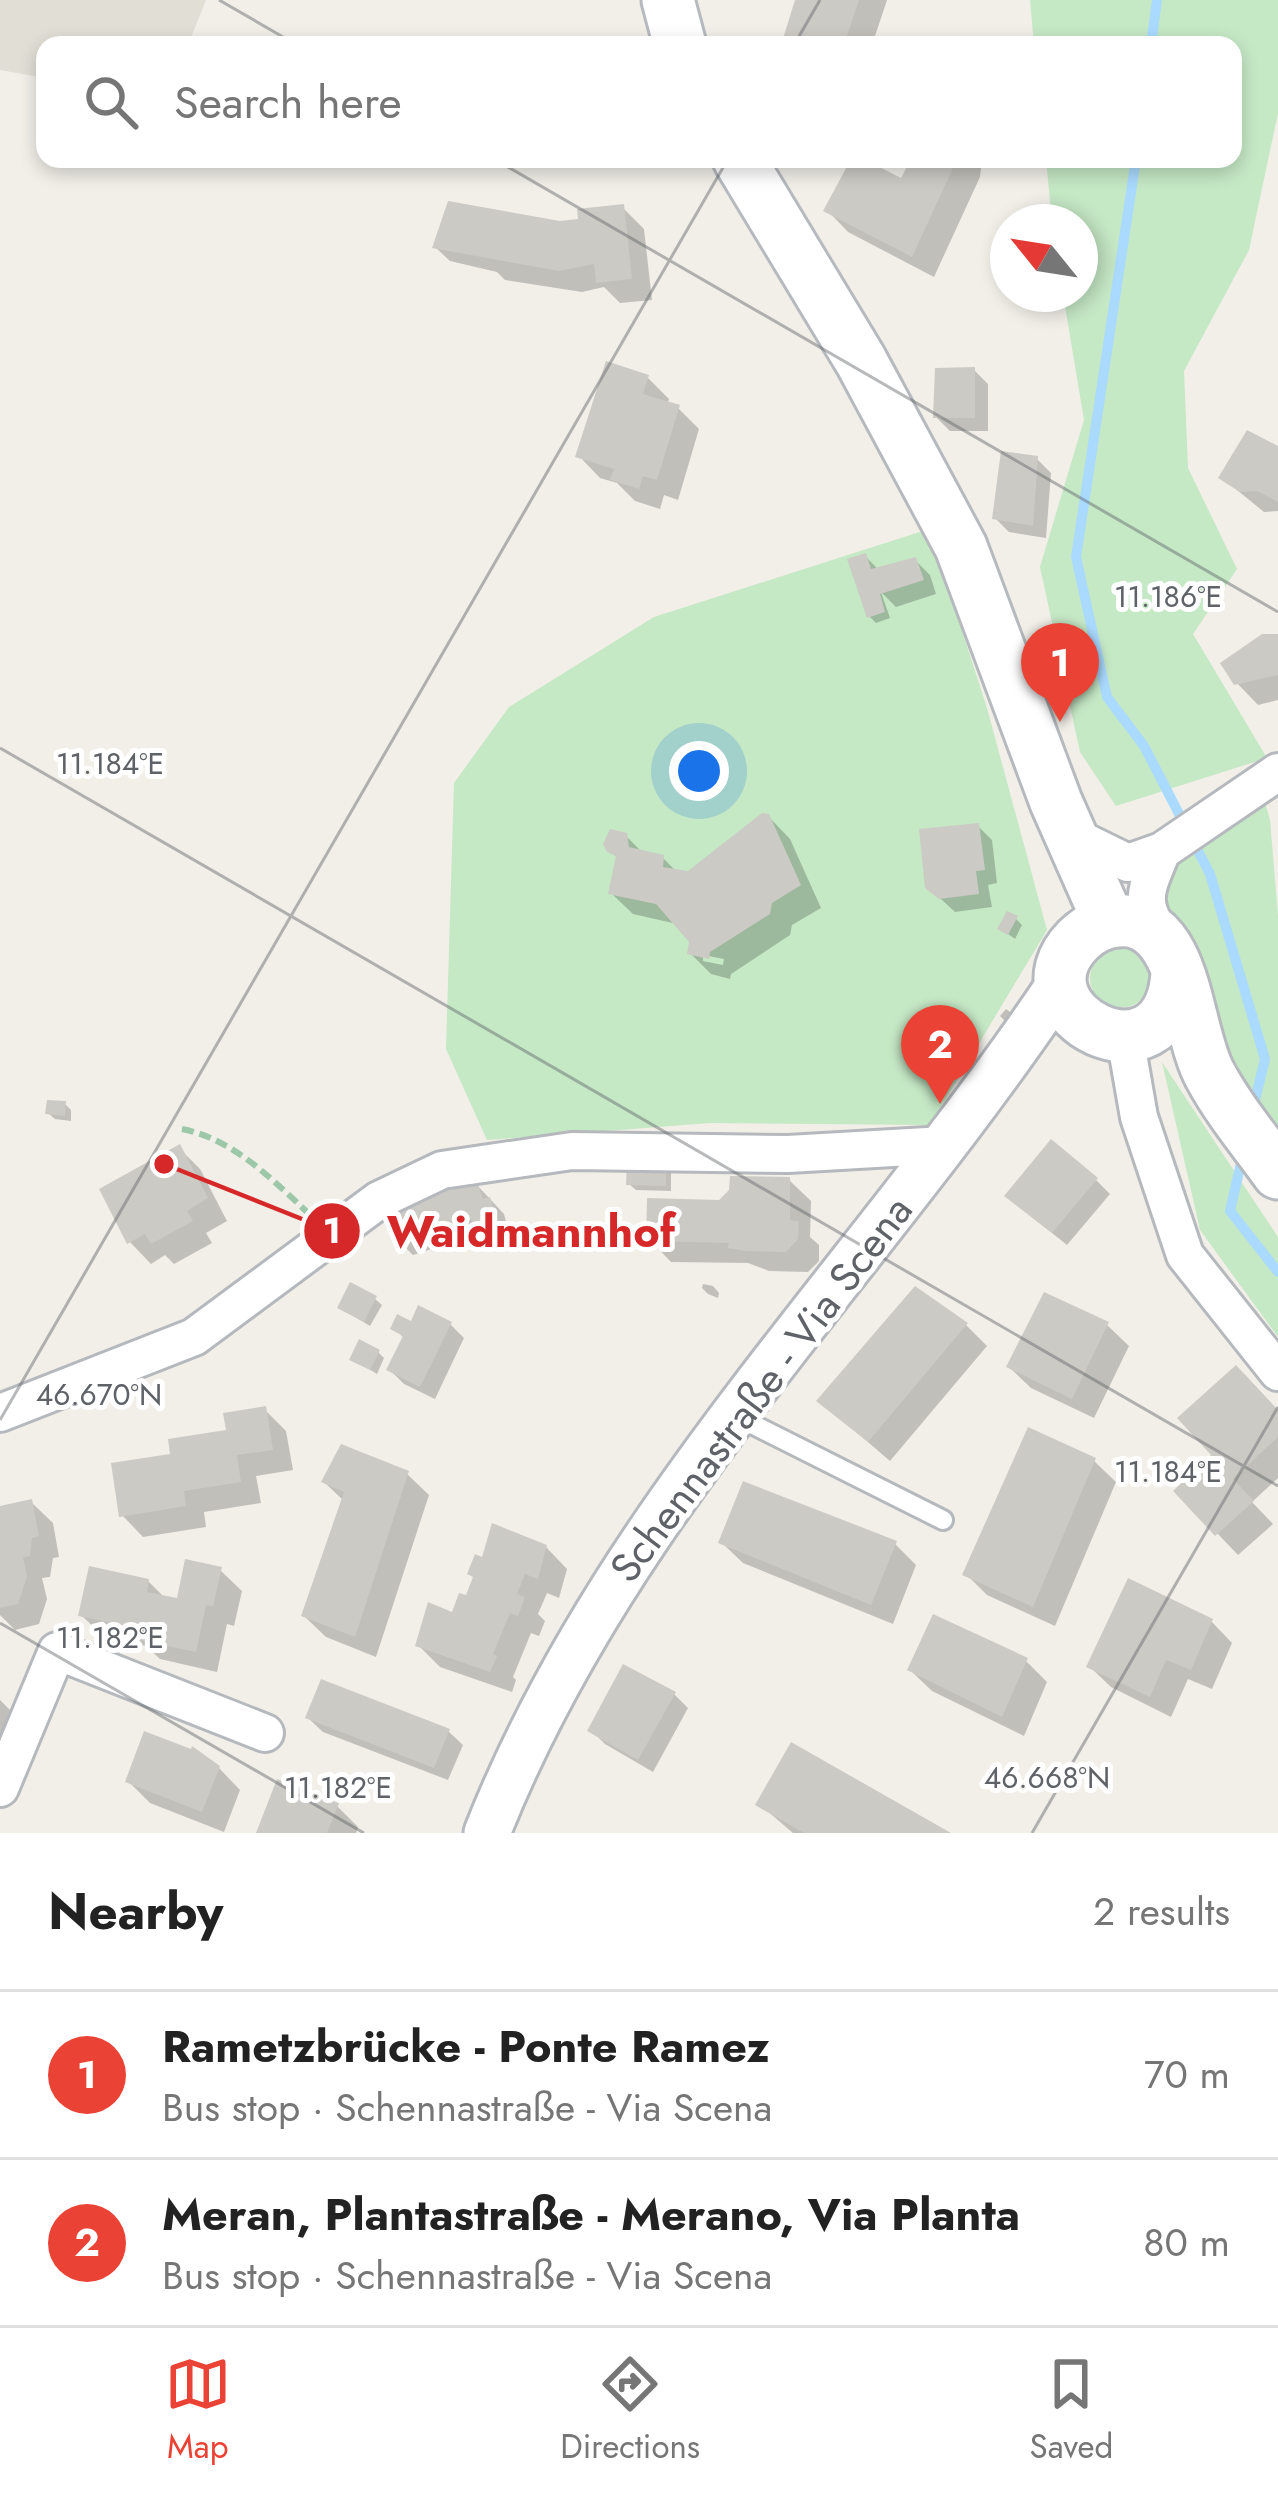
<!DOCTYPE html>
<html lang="en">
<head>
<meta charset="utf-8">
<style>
  :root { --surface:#fff; --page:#f6f6f6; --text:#222; --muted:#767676; --line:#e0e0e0; --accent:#ea4335 }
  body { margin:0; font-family:Jost,sans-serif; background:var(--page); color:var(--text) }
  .compass { position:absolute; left:990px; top:204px; width:108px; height:108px; border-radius:50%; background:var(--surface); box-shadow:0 6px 18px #0003; rotate:300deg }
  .you { position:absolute; left:699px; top:771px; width:42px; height:42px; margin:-30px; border:9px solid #fff; border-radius:50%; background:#1a73e8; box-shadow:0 0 0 18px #1a73e833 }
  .badge { display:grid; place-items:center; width:78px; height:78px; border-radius:50%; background:var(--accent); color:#fff; font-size:39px; font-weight:700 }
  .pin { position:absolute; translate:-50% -99px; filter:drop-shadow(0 3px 6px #0008) }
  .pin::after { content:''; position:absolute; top:63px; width:42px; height:36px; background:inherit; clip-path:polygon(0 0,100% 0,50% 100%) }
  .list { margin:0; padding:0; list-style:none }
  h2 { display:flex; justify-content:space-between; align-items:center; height:156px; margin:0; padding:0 48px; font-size:51px }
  h2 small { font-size:39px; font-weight:400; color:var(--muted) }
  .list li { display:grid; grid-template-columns:78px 1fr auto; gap:36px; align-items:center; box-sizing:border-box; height:168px; padding:0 48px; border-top:3px solid var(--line) }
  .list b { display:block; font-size:45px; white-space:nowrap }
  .list p { margin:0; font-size:39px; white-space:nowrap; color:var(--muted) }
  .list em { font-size:39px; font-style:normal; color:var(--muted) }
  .icon { flex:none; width:66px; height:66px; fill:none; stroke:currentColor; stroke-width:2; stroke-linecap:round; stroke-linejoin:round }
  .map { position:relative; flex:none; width:1278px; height:1833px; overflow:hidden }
  .search { position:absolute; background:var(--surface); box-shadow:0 6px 18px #0003; left:36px; right:36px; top:36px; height:132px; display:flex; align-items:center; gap:30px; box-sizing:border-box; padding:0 42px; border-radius:24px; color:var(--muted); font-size:45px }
  .sheet { height:492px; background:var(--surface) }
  nav { display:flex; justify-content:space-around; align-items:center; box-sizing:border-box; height:168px; border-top:3px solid var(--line); background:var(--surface); font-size:33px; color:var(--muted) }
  nav a { display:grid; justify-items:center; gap:6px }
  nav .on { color:var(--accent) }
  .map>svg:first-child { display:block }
</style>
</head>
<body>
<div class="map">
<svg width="1278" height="1833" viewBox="0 0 1278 1833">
  <rect width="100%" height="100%" fill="#f1efe8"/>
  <path fill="#e1ded6" d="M0 0H206L188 45H45V78L0 70Z"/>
  <path fill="#c5e8c5" d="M1030 0H1278V113L1249 250 1184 371 1188 468 1237 569 1193 634 1267 758 1116 806 1080 752 1040 567 1084 420 1063 294H1080V222H1052L1046 159H1233V45H1034Z
    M929 529 987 708 1047 930 930 1125 710 1123 487 1140 446 1049 454 783 509 707 654 617Z
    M1259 801 1266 806 1270 820 1278 916V1137L1215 1049 1163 923 1162 874 1181 852Z
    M1090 978a30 30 0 1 1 60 0a30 30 0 1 1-60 0Z
    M1162 1062 1278 1237V1337L1200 1230Z"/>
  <path fill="#0003" fill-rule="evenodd" d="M798 0H887L872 45H784Z
    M854 159 902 182 915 159H982L980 177 934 277 848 232 827 210Z
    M622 207 644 229 652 300 620 303 604 287 582 292 505 280 497 272 450 261 436 248 581 222Z
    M974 370 988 384V431H950L936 417Z
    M648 378 669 399 667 405 678 408 699 429 678 500 664 495 660 509 635 501 617 483 600 478 579 456Z
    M1278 449V511L1264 512 1221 477Z
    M1037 459 1051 473 1046 538 1009 532 995 518Z
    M865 556 879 570 915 560 930 575 936 594 896 607 881 592 890 618 876 623 870 617Z
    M1278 637V700L1258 705 1237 683Z
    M768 816 790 839 821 908 792 925 790 935 731 974 730 979 711 974 690 953 692 941 677 924 633 914 611 893 619 859 610 851 625 835 644 854 663 858 677 872 689 874ZM703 955 724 959 723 965 703 961Z
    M978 826 992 840 997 883 988 885 992 907 955 912 928 887Z
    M1016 919 1022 925 1015 939 1001 929Z
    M1006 1009 1014 1015 1006 1022 1000 1016Z
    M65 1104 71 1110V1121L55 1119 48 1113Z
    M179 1148 200 1169 227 1221 206 1233 212 1243 174 1264 165 1255 151 1264 130 1242Z
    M630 1163 671 1169V1191L636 1190 629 1184Z
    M789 1180 811 1201 810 1237 819 1245V1261L808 1272 769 1271 748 1263 671 1262 650 1240 720 1203Z
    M1096 1180 1110 1194 1067 1245 1022 1209Z
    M475 1183 504 1214 510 1237 491 1242 482 1233 413 1255 399 1241Z
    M703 1284 713 1286 719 1293 718 1298 708 1294 702 1288Z
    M915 1290 966 1325 987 1346 890 1461 820 1401Z
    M375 1299 382 1305 370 1326 340 1308Z
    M450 1324 464 1338 435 1399 404 1384 390 1370 405 1339 394 1328Z
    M1107 1325 1129 1346 1094 1418 1031 1388 1009 1367Z
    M378 1352 384 1358 377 1374 353 1359Z
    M265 1410 286 1431 293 1470 256 1476 261 1503 204 1512 206 1527 143 1537 122 1515 173 1456 229 1432Z
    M1278 1413V1478L1252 1502 1273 1524 1238 1555 1177 1491Z
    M1094 1461 1116 1482 1055 1626 987 1595 966 1574Z
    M407 1474 429 1495 376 1657 326 1637 304 1616 344 1501 324 1482Z
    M31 1502 53 1523 59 1557 53 1558 50 1577 42 1578 47 1599 39 1624 15 1630 0 1615V1509Z
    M721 1542 895 1544 916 1565 893 1624 743 1563Z
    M546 1547 567 1569 559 1598 547 1593 538 1614 545 1621 539 1636 531 1633 513 1677 516 1680 512 1692 440 1667 418 1645 468 1599Z
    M220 1570 242 1591 234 1626 227 1624 217 1672 160 1659 146 1646 103 1636 81 1615 148 1581 165 1598 179 1601Z
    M1211 1621 1232 1643 1212 1689 1188 1679 1171 1717 1111 1687 1089 1666Z
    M1026 1661 1047 1682 1024 1736 932 1691 910 1670Z
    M674 1694 688 1708 653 1772 605 1744 591 1730Z
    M0 1700 10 1710 0 1737Z
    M308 1718 448 1731 463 1745 448 1780 323 1732Z
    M219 1768 240 1790 224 1832 150 1803 129 1782Z
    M759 1804 945 1833H793Z
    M337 1806 358 1827 356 1833H260Z"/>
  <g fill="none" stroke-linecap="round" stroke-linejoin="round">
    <path stroke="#aadaff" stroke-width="10" d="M1151 45 1157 0
      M1136 159 1076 557 1107 697 1144 746 1210 874 1265 1059 1252 1112
      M1243 1154 1230 1211 1278 1272"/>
  </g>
  <path fill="#cccac5" d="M795 0H859L844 45H781Z
    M851 159H864L901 178 911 159H957L912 257 823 211Z
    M448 201 560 221 578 219 577 209 624 204 632 279 596 283 594 264 559 271 432 248Z
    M606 361 649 375 643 394 680 405 657 480 643 476 639 489 610 480 614 469 575 457Z
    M975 367V418H933L935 368Z
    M1247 430 1278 446V502L1257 491 1240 492 1218 478Z
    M1001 451 1038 456 1033 526 992 519Z
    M866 553 871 569 916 557 924 580 880 594 885 612 867 618 847 559Z
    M1262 634H1278V675L1234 685 1220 663Z
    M762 813 769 814 801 885 772 903 770 914 710 952 709 959 687 954 689 942 656 904 608 894 616 856 607 852 603 844 610 829 627 833 629 847 664 855 663 867 688 871Z
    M979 823 985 870 976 871 979 894 939 899 925 888 919 829Z
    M1007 911 1018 916 1008 935 997 929Z
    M47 1100 66 1101 65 1116 45 1114Z
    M1051 1139 1098 1178 1052 1233 1004 1196Z
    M180 1144 208 1198 187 1211 193 1221 151 1244 145 1234 127 1244 99 1189Z
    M627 1160H666V1186L626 1185Z
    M730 1176 790 1177V1220L799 1221 798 1239 786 1252 746 1251 728 1248 729 1243 646 1241 647 1198 719 1200 729 1190Z
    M476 1179 483 1199 490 1197 498 1223 474 1230 471 1219 396 1243 387 1216 429 1193Z
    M350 1282 377 1296 364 1322 337 1308Z
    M915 1286 968 1323 868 1442 816 1401Z
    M1044 1292 1109 1322 1072 1399 1006 1367Z
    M418 1305 452 1322 420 1387 386 1370 403 1336 390 1329 397 1314 411 1321Z
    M359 1339 380 1350 370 1370 349 1360Z
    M1236 1365 1278 1410V1437L1233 1479 1254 1501 1215 1536 1173 1491 1211 1455 1177 1418Z
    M266 1406 273 1450 237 1455 241 1482 184 1491 186 1506 119 1517 111 1463 170 1454 168 1439 226 1430 223 1413Z
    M1028 1427 1096 1458 1033 1607 962 1575Z
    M341 1444 409 1471 355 1637 301 1616 344 1492 321 1482Z
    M743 1481 897 1541 871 1605 718 1543Z
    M32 1499 39 1536 32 1538 30 1556 23 1557 27 1576 18 1604 0 1608V1506Z
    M492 1523 547 1545 538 1579 525 1574 517 1594 525 1597 518 1616 510 1613 493 1654 497 1656 490 1672 415 1646 428 1602 452 1612 459 1593 466 1595 473 1577 467 1574 475 1554 482 1557Z
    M185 1559 222 1567 213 1606 206 1605 196 1652 135 1639 137 1628 78 1616 89 1566 149 1579 147 1592 177 1598Z
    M1128 1578 1213 1619 1191 1670 1166 1660 1150 1697 1086 1667Z
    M933 1614 1028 1658 1002 1717 907 1670Z
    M623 1664 676 1692 638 1760 587 1731Z
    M321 1679 450 1729 434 1768 305 1718Z
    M144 1731 191 1749 192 1746 220 1766 202 1812 125 1782Z
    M791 1742 951 1833H804L755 1805Z
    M277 1779 339 1803 327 1833H256Z"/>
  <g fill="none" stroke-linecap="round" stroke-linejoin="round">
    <g stroke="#b5b8bc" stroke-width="24">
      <path id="service" d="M734 1415 943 1520"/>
    </g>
    <g stroke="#b5b8bc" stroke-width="42">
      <path id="minor" d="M1075 837 1128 863 1162 851 1278 772
        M1162 851C1145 893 1138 900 1164 941
        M1125 1037 1139 1117 1185 1255 1278 1372
        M0 1413 194 1337 379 1200 442 1170 572 1151 788 1154 945 1145
        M0 1788 57 1651 265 1733"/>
    </g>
    <g stroke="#b5b8bc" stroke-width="51">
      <path id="tertiary" d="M487 1833C614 1510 872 1266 1062 981"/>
    </g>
    <g stroke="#b6babf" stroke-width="57">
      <path id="secondary" d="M668 0 680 45
        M739 159 861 361 961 547 1056 802 1109 922
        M1177 974C1168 1096 1007 1012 1078 940 1091 927 1109 919 1128 921 1188 928 1186 1032 1210 1075 1228 1109 1255 1141 1278 1173"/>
    </g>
    <path stroke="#9cc7a9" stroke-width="6" stroke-dasharray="12 6" stroke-linecap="butt" d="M182 1129C231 1138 271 1178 307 1212"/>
    <use href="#service" stroke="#fff" stroke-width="18"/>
    <use href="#minor" stroke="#fff" stroke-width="36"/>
    <use href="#tertiary" stroke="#fff" stroke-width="45"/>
    <use href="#secondary" stroke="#fff" stroke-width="51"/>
  </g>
  <path fill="none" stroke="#5f6368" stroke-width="3" stroke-opacity="0.45" d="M219 0 297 45M794 45 820 0M494 159 1278 612M0 748 1278 1486M0 1420 728 159M0 1623 364 1833M1032 1833 1278 1407"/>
  <g text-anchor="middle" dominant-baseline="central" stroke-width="10" stroke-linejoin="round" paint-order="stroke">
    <g font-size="42" fill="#5f6368" stroke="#fff">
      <text transform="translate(761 1389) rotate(-53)">Schennastraße - Via Scena</text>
    </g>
  </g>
  <g font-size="30" text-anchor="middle" fill="#5f6368" stroke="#fff" stroke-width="10" stroke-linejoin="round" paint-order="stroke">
    <text x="1168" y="607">11.186°E</text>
    <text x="110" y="774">11.184°E</text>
    <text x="99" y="1405">46.670°N</text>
    <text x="1168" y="1482">11.184°E</text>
    <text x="110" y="1648">11.182°E</text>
    <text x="1047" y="1788">46.668°N</text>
    <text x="338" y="1798">11.182°E</text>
  </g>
  <path fill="none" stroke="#d62828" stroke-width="4.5" d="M164 1164L332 1231"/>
  <g fill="#d62828" stroke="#fff" stroke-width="4.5">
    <circle cx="164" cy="1164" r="12"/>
    <circle cx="332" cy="1231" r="30"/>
  </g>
  <g font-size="36" text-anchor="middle" font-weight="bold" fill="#fff">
    <text x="332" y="1243">1</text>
  </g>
  <g font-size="45" text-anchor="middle" font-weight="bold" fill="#d62828" stroke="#fff" stroke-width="10" stroke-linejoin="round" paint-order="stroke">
    <text x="531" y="1247">Waidmannhof</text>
  </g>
</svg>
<svg class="compass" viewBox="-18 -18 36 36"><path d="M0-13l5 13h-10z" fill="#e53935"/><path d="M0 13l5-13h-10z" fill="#767676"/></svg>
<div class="you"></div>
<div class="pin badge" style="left:1060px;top:722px">1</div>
<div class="pin badge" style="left:940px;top:1104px">2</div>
<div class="search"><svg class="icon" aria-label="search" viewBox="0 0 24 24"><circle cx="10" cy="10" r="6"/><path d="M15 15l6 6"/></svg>Search here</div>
</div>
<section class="sheet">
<h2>Nearby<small>2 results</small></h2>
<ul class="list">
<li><span class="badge">1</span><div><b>Rametzbrücke - Ponte Ramez</b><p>Bus stop · Schennastraße - Via Scena</p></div><em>70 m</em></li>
<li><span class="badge">2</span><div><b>Meran, Plantastraße - Merano, Via Planta</b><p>Bus stop · Schennastraße - Via Scena</p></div><em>80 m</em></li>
</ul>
</section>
<nav>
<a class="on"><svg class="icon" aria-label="map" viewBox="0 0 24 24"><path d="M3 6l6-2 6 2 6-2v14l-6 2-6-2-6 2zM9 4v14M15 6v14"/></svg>Map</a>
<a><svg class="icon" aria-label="directions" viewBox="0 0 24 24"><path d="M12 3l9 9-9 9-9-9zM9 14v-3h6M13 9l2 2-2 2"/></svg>Directions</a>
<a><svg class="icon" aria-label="saved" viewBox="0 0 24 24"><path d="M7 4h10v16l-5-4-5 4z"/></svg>Saved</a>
</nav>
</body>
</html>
